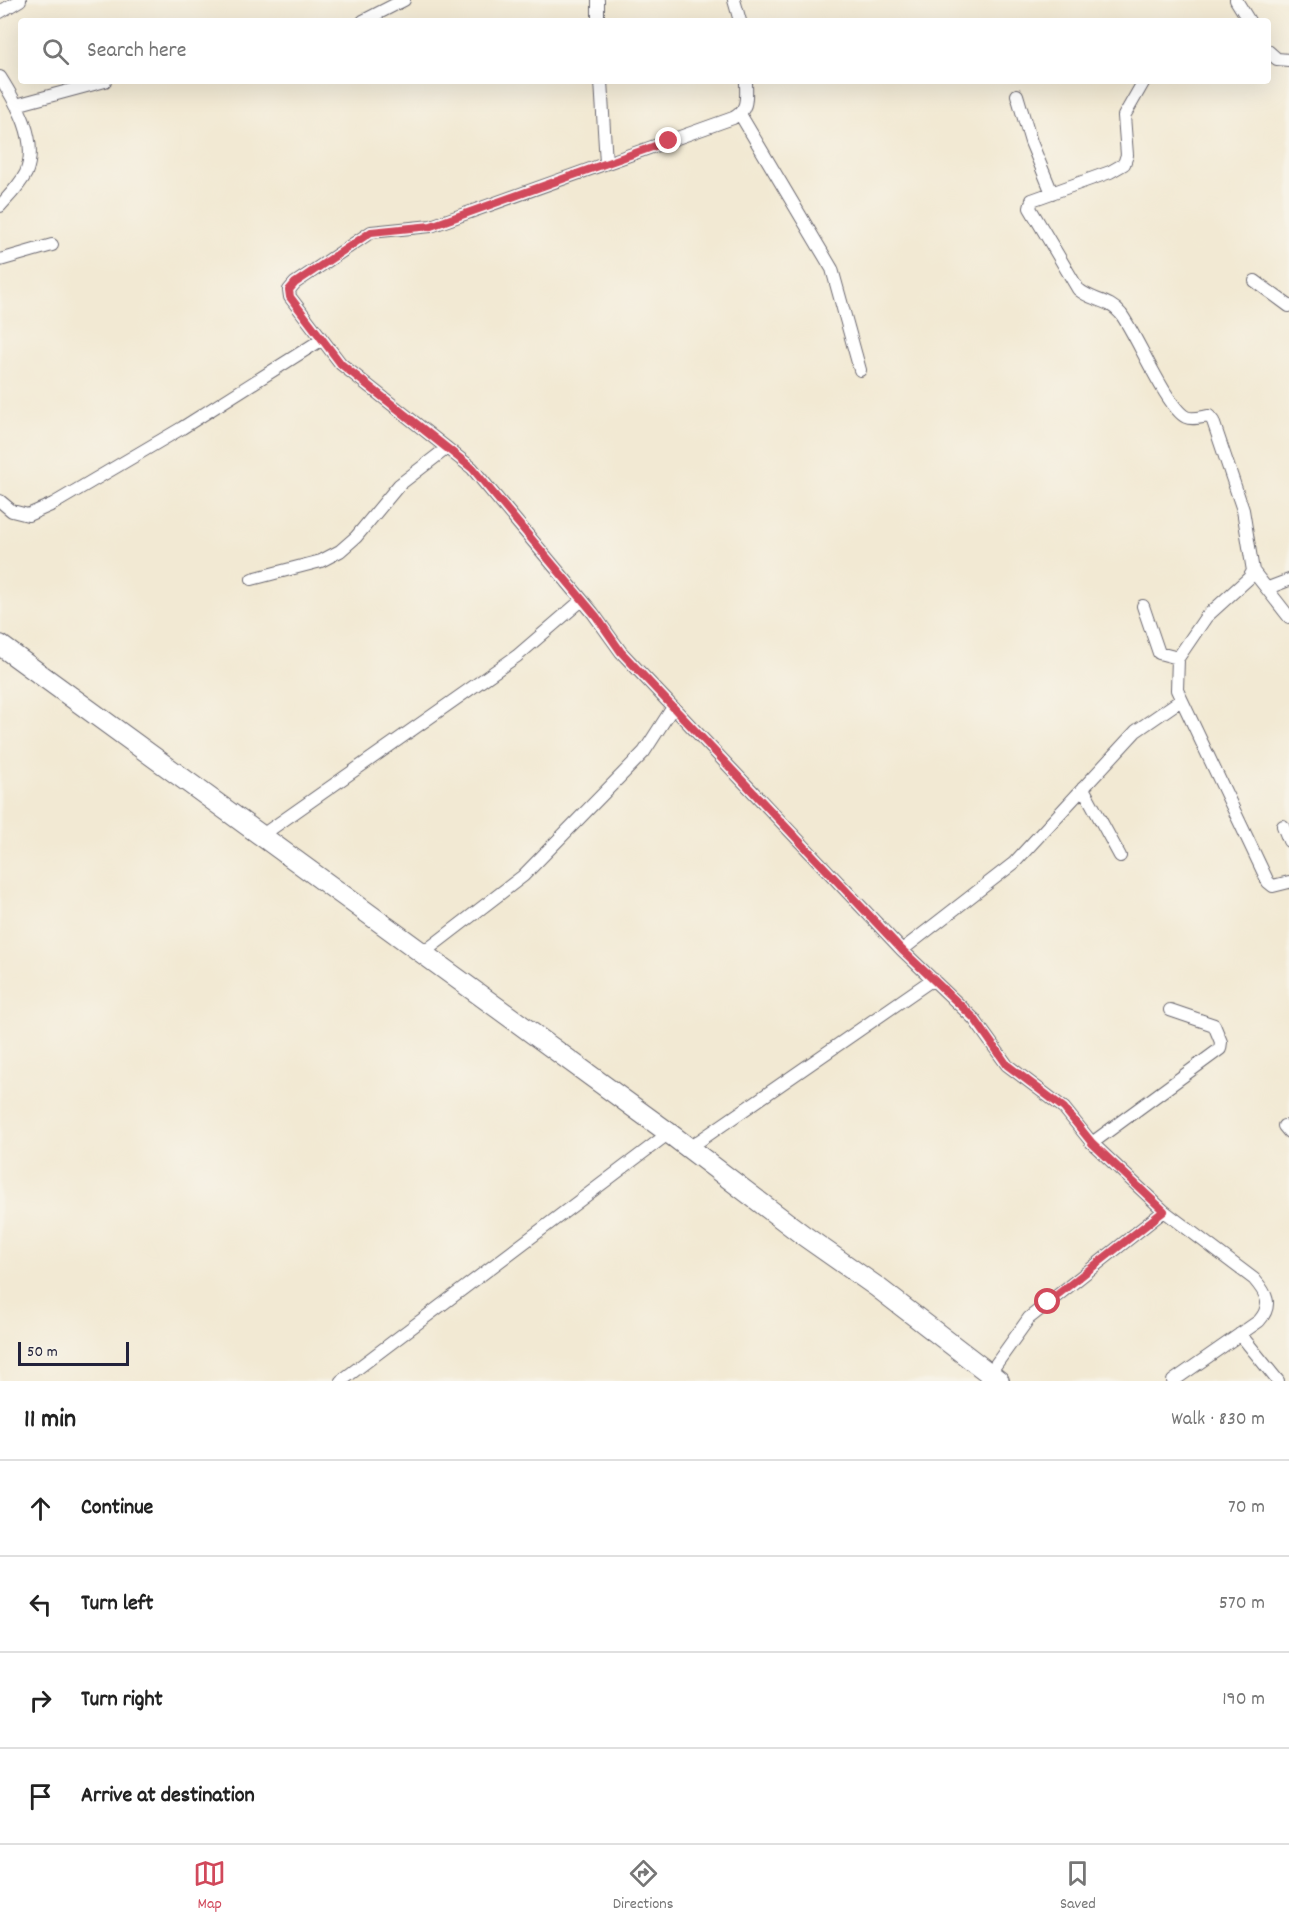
<!DOCTYPE html>
<html lang="en">
<head>
<meta charset="utf-8">
<style>
  :root { --surface:#fff; --page:#f6f6f6; --text:#222; --muted:#767676; --line:#e0e0e0; --accent:#d1495b }
  body { margin:0; font-family:Dekko,sans-serif; background:var(--page); color:var(--text) }
  .scale { position:absolute; left:18px; bottom:15px; width:111px; box-sizing:border-box; padding-left:6px; border:3px solid #22223b; border-top:0; font-size:16px; line-height:21px; white-space:nowrap; color:#22223b; -webkit-text-stroke:4px #f7f3e8; paint-order:stroke }
  .stop { position:absolute; width:18px; height:18px; margin:-14px; border:4px solid #d1495b; border-radius:50%; background:#fff }
  .stop.end { background:#d1495b; border-color:#fff; box-shadow:0 2px 6px #0008 }
  .list { margin:0; padding:0; list-style:none }
  h2 { display:flex; justify-content:space-between; align-items:center; height:78px; margin:0; padding:0 24px; font-size:26px }
  h2 small { font-size:20px; font-weight:400; color:var(--muted) }
  .list li { display:grid; grid-template-columns:39px 1fr auto; gap:18px; align-items:center; box-sizing:border-box; height:96px; padding:0 24px; border-top:2px solid var(--line) }
  .list b { display:block; font-size:22px; white-space:nowrap }
  .list em { font-size:20px; font-style:normal; color:var(--muted) }
  .icon { flex:none; width:33px; height:33px; fill:none; stroke:currentColor; stroke-width:2; stroke-linecap:round; stroke-linejoin:round }
  .map { position:relative; flex:none; width:1289px; height:1381px; overflow:hidden }
  .search { position:absolute; background:var(--surface); box-shadow:0 6px 24px #0002; left:18px; right:18px; top:18px; height:66px; display:flex; align-items:center; gap:15px; box-sizing:border-box; padding:0 21px; border-radius:6px; color:var(--muted); font-size:22px }
  .sheet { height:462px; background:var(--surface) }
  nav { display:flex; justify-content:space-around; align-items:center; box-sizing:border-box; height:84px; border-top:2px solid var(--line); background:var(--surface); font-size:16px; color:var(--muted) }
  nav a { display:grid; justify-items:center; gap:3px }
  nav .on { color:var(--accent) }
  .map>svg:first-child { display:block }
</style>
</head>
<body>
<div class="map">
<svg width="1289" height="1381" viewBox="0 0 1289 1381">
  <rect width="100%" height="100%" fill="#f7f3e8"/>
  <filter id="ink" filterUnits="userSpaceOnUse"><feTurbulence type="fractalNoise" baseFrequency=".0167" numOctaves="2"/><feDisplacementMap in="SourceGraphic" scale="12" xChannelSelector="R" yChannelSelector="G"/><feConvolveMatrix kernelMatrix="1 2 1 2 8 2 1 2 1" color-interpolation-filters="sRGB"/></filter>
  <filter id="wash" filterUnits="userSpaceOnUse"><feTurbulence type="fractalNoise" baseFrequency=".008" numOctaves="4" result="noise"/><feDisplacementMap in="SourceGraphic" scale="24" xChannelSelector="R" yChannelSelector="G"/><feGaussianBlur stdDeviation="1.35" result="paint"/><feColorMatrix in="noise" values="0 0 0 0 0 0 0 0 0 0 0 0 0 0 0 0 0 1.4 0 .05"/><feComposite in="paint" operator="in"/></filter>
  <g filter="url(#wash)">
    <rect width="100%" height="100%" fill="#f2e9d3"/>
  </g>
  <g filter="url(#ink)">
    <g fill="none" stroke-linecap="round" stroke-linejoin="round">
      <g stroke="#6b6870" stroke-width="14">
        <path id="street" d="M598 0V21
          M734 0 740 21
          M1236 0 1249 21
          M0 12 20 0
          M363 21 404 0
          M1268 51 1277 59 1289 60
          M0 77C17 104 39 140 26 173 20 185 9 196 0 206
          M601 81 606 163
          M746 81C746 97 749 110 733 118L431 226 371 232 295 283 289 290 290 297 341 364 472 468 593 613 621 652 902 950 974 1019 1007 1065 1064 1108 1092 1143 1164 1211 1254 1279C1267 1294 1273 1305 1259 1321L1173 1381
          M1144 81 1124 116 1127 155 1124 164 1110 172 1032 200 1030 208 1078 289C1091 301 1109 299 1121 314 1136 334 1167 408 1186 417 1192 420 1202 417 1209 416L1213 421 1243 510 1253 571 1249 578 1206 617 1178 658 1177 690 1268 882 1273 886 1289 882
          M1017 95 1031 142 1052 193
          M16 105 105 81
          M740 114 832 269 860 370
          M0 260 52 245
          M1255 281 1289 306
          M0 501 12 511 28 515 53 504 182 428 321 340
          M1253 571 1289 617
          M252 579 321 561 340 551 356 537 399 485 447 448
          M1268 588 1289 580
          M1143 606 1159 653 1178 658
          M1083 788 1120 856
          M1283 826 1289 841
          M261 836 517 656 582 600
          M902 950 1014 863 1136 731 1181 700
          M423 953 523 876 644 752 673 707
          M1284 1126 1289 1132
          M1092 1143 1220 1049 1221 1042 1214 1025 1170 1010
          M689 1148 933 979
          M1240 1334 1278 1381
          M989 1374 1029 1318 1164 1211
          M341 1381 669 1133"/>
      </g>
      <g stroke="#6b6870" stroke-width="22">
        <path id="primary" d="M0 645 669 1133 803 1235 877 1287 999 1381"/>
      </g>
      <use href="#street" stroke="#fff" stroke-width="12"/>
      <use href="#primary" stroke="#fff" stroke-width="20"/>
    </g>
  </g>
  <g fill="none" stroke-linecap="round" stroke-linejoin="round" filter="url(#ink)">
    <path stroke="#d1495b" stroke-width="8" d="M669 141 431 226 371 232 295 283 289 290 290 297 341 364 472 468 596 616 621 652 902 950 974 1018 1007 1065 1064 1108 1092 1143 1164 1211 1048 1302"/>
  </g>
</svg>
<div class="scale">50 m</div>
<div class="stop" style="left:1048px;top:1302px"></div>
<div class="stop end" style="left:669px;top:141px"></div>
<div class="search"><svg class="icon" aria-label="search" viewBox="0 0 24 24"><circle cx="10" cy="10" r="6"/><path d="M15 15l6 6"/></svg>Search here</div>
</div>
<section class="sheet">
<h2>11 min<small>Walk · 830 m</small></h2>
<ul class="list">
<li><svg class="icon" aria-label="ahead" viewBox="0 0 24 24"><path d="M12 20V5M6 11l6-6 6 6"/></svg><div><b>Continue</b></div><em>70 m</em></li>
<li><svg class="icon" aria-label="left" viewBox="0 0 24 24"><path d="M17 20v-9H6M10 6l-5 5 5 5"/></svg><div><b>Turn left</b></div><em>570 m</em></li>
<li><svg class="icon" aria-label="right" viewBox="0 0 24 24"><path d="M7 20v-9h11M14 6l5 5-5 5"/></svg><div><b>Turn right</b></div><em>190 m</em></li>
<li><svg class="icon" aria-label="arrive" viewBox="0 0 24 24"><path d="M6 21V4h12l-3 4 3 4H6"/></svg><div><b>Arrive at destination</b></div></li>
</ul>
</section>
<nav>
<a class="on"><svg class="icon" aria-label="map" viewBox="0 0 24 24"><path d="M3 6l6-2 6 2 6-2v14l-6 2-6-2-6 2zM9 4v14M15 6v14"/></svg>Map</a>
<a><svg class="icon" aria-label="directions" viewBox="0 0 24 24"><path d="M12 3l9 9-9 9-9-9zM9 14v-3h6M13 9l2 2-2 2"/></svg>Directions</a>
<a><svg class="icon" aria-label="saved" viewBox="0 0 24 24"><path d="M7 4h10v16l-5-4-5 4z"/></svg>Saved</a>
</nav>
</body>
</html>
